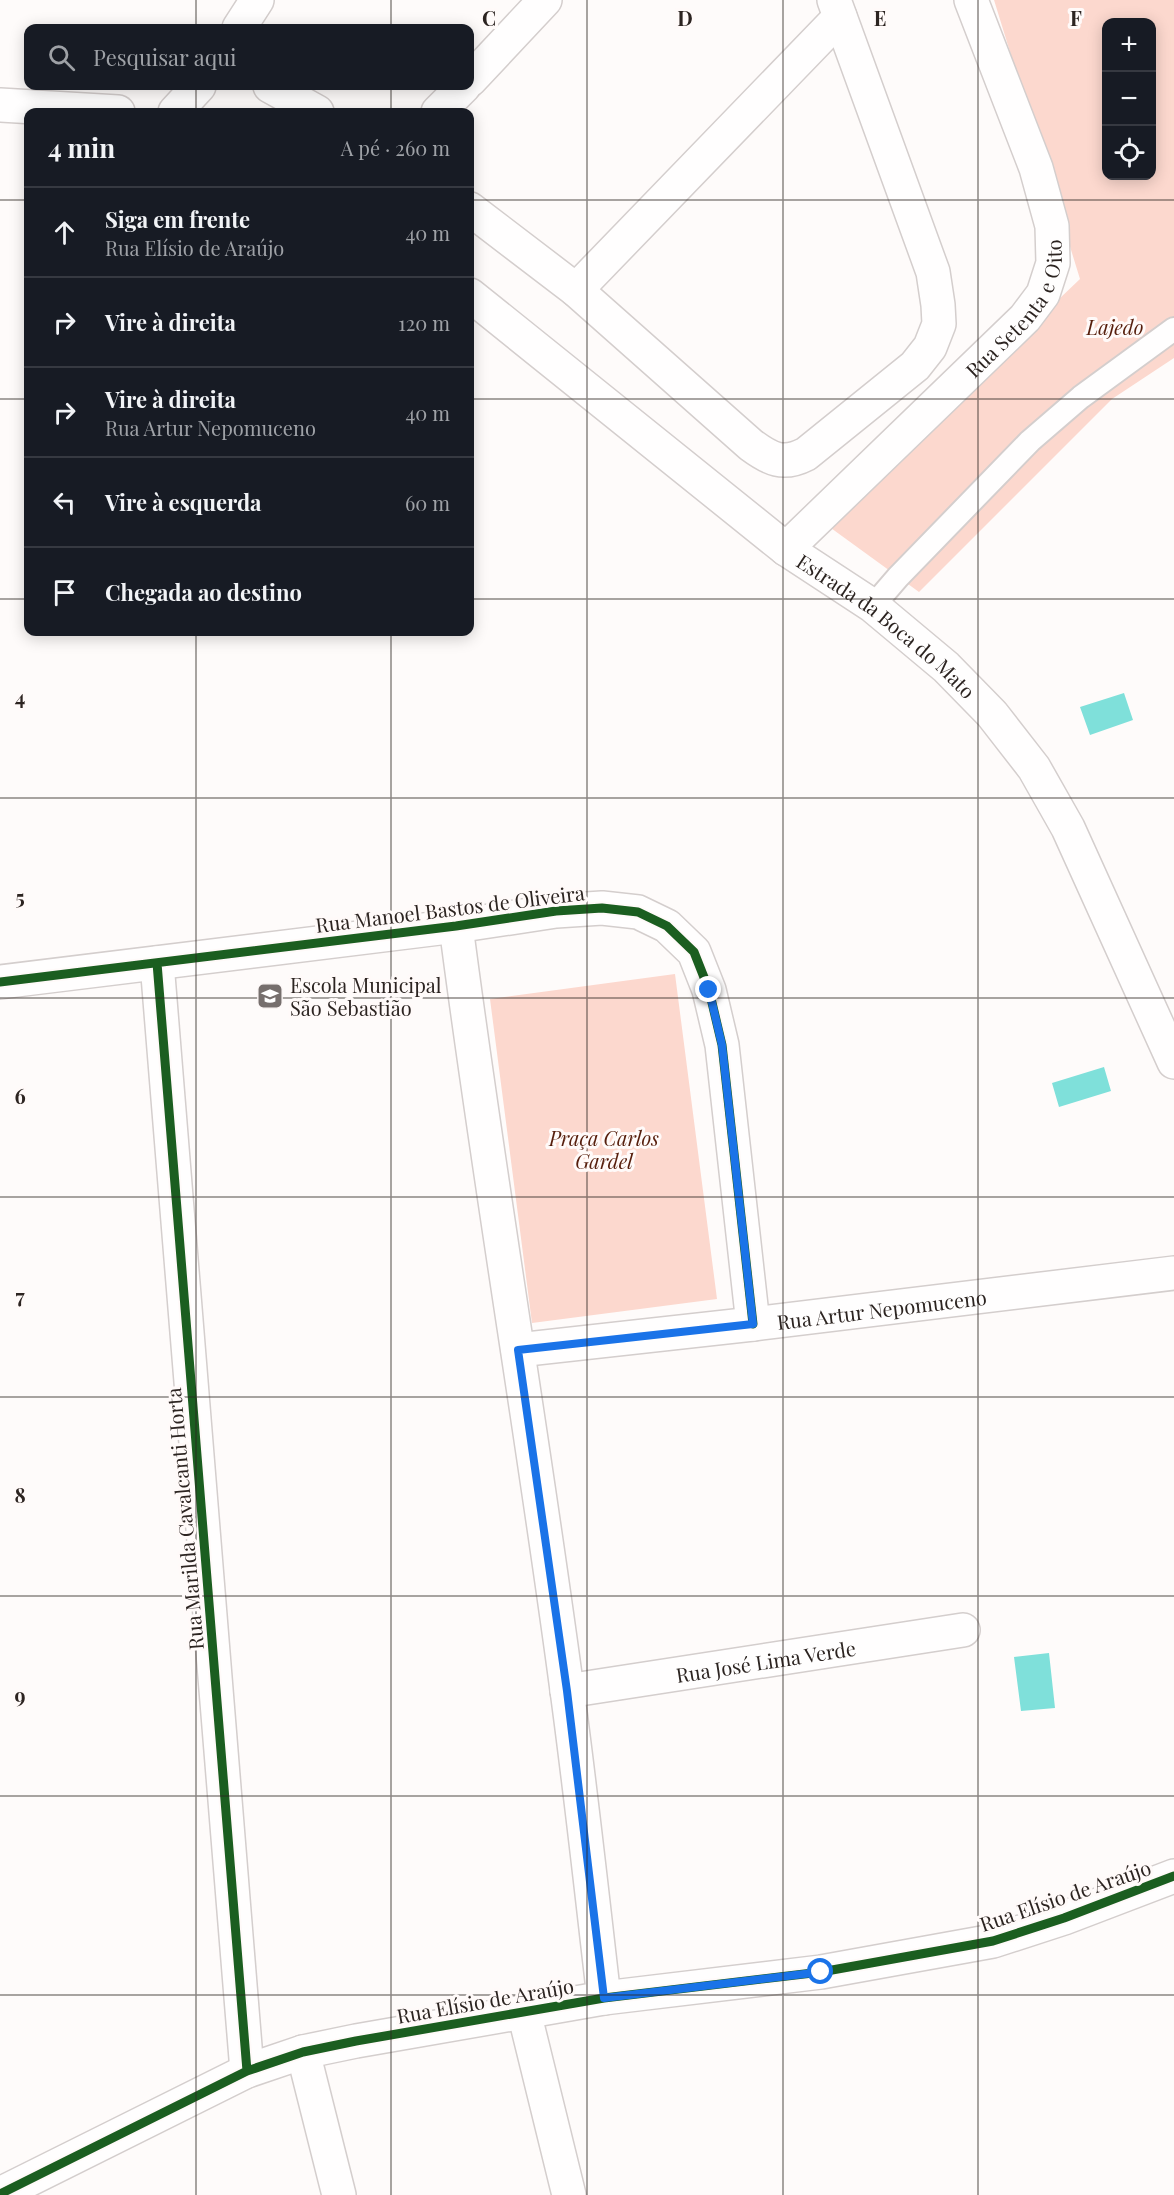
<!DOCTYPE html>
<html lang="pt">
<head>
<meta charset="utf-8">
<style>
  :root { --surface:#171b24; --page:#242831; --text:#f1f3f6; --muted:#9ea1a6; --line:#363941 }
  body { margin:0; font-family:"Playfair Display",serif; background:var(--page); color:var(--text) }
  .controls { position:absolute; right:18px; top:18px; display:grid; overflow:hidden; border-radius:12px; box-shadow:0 3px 15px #0003 }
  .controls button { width:54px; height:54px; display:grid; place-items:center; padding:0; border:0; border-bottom:2px solid var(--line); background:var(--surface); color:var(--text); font:30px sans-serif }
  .stop { position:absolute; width:18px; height:18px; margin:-14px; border:4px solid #1a73e8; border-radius:50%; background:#fff }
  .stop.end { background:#1a73e8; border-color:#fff; box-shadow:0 2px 6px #0008 }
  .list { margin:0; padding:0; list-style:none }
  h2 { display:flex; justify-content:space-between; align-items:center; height:78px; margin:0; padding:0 24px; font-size:26px }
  h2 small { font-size:20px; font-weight:400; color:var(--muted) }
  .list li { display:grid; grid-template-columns:39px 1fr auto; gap:18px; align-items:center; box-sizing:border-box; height:90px; padding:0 24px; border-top:2px solid var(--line) }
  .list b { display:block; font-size:22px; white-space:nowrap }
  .list p { margin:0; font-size:20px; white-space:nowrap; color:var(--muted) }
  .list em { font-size:20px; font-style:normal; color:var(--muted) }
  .icon { flex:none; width:33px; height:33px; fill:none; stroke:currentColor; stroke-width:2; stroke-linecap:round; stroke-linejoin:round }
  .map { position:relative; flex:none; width:1174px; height:2195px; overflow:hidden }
  .search { position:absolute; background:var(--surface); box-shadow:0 3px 15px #0003; left:24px; top:24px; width:450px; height:66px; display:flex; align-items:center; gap:15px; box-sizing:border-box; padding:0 21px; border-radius:12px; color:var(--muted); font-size:22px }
  .panel { position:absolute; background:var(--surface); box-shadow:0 3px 15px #0003; left:24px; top:108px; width:450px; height:528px; border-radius:12px }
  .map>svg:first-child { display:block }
</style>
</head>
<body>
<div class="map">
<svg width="1174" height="2195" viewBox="0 0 1174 2195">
  <rect width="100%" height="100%" fill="#fefbfa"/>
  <path fill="#fcd8ce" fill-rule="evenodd" d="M994 0H1174V358L1112 399 919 592 824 523 1080 279ZM1106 22H1152V176H1106Z
    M675 974 717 1299 532 1323 490 999Z"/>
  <path fill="#7fe0da" d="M1124 693 1133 720 1090 735 1080 707Z
    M1104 1067 1111 1091 1059 1107 1052 1083Z
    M1049 1653 1055 1708 1021 1711 1014 1657Z"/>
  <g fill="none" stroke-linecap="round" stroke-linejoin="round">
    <g stroke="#d4cecd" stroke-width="26">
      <path id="lane" d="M873 606 898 577 1030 441 1081 397 1174 329"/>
    </g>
    <g stroke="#d4cecd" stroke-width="36">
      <g id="street">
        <path d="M239 28 257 0"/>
        <path d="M470 80 545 0"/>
        <path d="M270 86 317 112"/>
        <path d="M0 105 118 112"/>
        <path d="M175 112 199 86"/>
        <path d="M438 112 464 86"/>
        <path d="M470 209 576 290 751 445C770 459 783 466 806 454L915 366 930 347 939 324 938 305 933 272 834 0"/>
        <path d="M576 290 840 17"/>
        <path id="s1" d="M470 295 786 549 873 606 946 667 992 714 1034 768 1068 828 1174 1062"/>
        <path id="s2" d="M786 549 1025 318 1043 294 1053 263 1052 226 1036 168 971 0"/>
        <path d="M456 926C489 1181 533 1435 567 1690 581 1793 592 1895 604 1998"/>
        <path d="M157 963 247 2071"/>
        <path d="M0 982 456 926 556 911 602 908 638 912 667 926 694 952 709 990 722 1045 753 1324"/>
        <path id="s3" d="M518 1350 753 1324 1174 1273"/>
        <path id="s4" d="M567 1691 963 1630"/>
        <path d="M524 2012 569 2195"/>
        <path d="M303 2052 339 2195"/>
        <path d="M0 2194 247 2071 303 2052 356 2041 604 1998 821 1972 993 1941 1064 1918 1174 1876"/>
      </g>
    </g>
    <use href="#lane" stroke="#fffefe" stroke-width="22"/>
    <use href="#street" stroke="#fffefe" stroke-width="33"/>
    <g stroke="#fffaf9" stroke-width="13">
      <path id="cycleway" d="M157 963 247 2071
        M0 982 456 926 556 911 602 908 638 912 667 926 694 952 709 990 722 1045 753 1324
        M0 2194 247 2071 303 2052 356 2041 604 1998 821 1972 993 1941 1064 1918 1174 1876"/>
    </g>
    <use href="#cycleway" stroke="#1b5e20" stroke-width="9"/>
  </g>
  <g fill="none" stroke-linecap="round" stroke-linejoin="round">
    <path stroke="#1a73e8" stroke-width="8" d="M709 990 722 1045 753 1324 518 1350 567 1691 604 1998 821 1972"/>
  </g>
  <path fill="none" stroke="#2c2421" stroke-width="1.5" stroke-opacity="0.55" d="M196 0V28M391 0V28M587 0V2195M783 0V2195M978 0V2195M196 86V112M391 86V112M0 200H28M470 200H1174M0 399H28M470 399H1174M0 599H28M470 599H1174M196 632V2195M391 632V2195M0 798H1174M0 998H1174M0 1197H1174M0 1397H1174M0 1596H1174M0 1796H1174M0 1995H1174"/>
  <defs>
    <g id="school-square" transform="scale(1.35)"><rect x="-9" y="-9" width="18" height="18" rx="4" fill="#766f6d" stroke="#fffaf9"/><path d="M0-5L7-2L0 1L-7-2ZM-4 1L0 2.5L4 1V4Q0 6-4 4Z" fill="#fff"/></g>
  </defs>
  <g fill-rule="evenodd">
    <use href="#school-square" x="270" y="996"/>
  </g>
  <g text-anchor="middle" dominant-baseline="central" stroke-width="6" stroke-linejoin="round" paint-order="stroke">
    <g font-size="20" fill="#2c2421" stroke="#fffaf9">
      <text stroke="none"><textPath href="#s2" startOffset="336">Rua Setenta e Oito</textPath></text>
      <text stroke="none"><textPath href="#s1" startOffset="532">Estrada da Boca do Mato</textPath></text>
      <text transform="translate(450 908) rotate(-7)">Rua Manoel Bastos de Oliveira</text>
      <text stroke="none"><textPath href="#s3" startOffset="366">Rua Artur Nepomuceno</textPath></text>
      <text transform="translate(184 1519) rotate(-95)">Rua Marilda Cavalcanti Horta</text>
      <text stroke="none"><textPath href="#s4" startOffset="201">Rua José Lima Verde</textPath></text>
      <text transform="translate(1065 1895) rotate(-19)">Rua Elísio de Araújo</text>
      <text transform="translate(485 2000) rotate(-10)">Rua Elísio de Araújo</text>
    </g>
    <g font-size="20" font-style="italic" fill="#561e0c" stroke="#fffaf9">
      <text x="1115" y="326">Lajedo</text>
      <text x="604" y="1137">Praça Carlos<tspan x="604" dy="23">Gardel</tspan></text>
    </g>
    <g font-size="20" fill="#2c2421" stroke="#fffaf9" text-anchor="start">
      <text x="290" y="984">Escola Municipal<tspan x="290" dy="23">São Sebastião</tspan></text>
    </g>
  </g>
  <g font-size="20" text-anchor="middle" font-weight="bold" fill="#2c2421" stroke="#fffaf9" stroke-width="6" stroke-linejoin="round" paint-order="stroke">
    <text x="489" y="26">C</text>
    <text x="685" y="26">D</text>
    <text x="880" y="26">E</text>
    <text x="1076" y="26">F</text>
    <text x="20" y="705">4</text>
    <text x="20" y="905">5</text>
    <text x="20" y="1104">6</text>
    <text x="20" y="1304">7</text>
    <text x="20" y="1503">8</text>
    <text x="20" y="1703">9</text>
  </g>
</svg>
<div class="controls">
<button>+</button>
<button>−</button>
<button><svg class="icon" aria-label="locate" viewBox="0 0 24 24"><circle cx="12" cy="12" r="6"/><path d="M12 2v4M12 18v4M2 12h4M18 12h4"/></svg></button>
</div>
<div class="stop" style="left:821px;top:1972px"></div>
<div class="stop end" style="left:709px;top:990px"></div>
<div class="search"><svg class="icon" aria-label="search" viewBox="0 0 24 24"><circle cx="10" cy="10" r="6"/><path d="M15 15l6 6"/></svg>Pesquisar aqui</div>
<section class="panel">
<h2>4 min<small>A pé · 260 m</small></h2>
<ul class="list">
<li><svg class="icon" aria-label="ahead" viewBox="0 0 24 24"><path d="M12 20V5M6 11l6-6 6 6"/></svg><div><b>Siga em frente</b><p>Rua Elísio de Araújo</p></div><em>40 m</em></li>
<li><svg class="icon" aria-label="right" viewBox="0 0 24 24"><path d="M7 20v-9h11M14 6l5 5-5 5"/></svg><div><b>Vire à direita</b></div><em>120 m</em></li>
<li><svg class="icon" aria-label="right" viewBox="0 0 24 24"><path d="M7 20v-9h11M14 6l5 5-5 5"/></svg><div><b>Vire à direita</b><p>Rua Artur Nepomuceno</p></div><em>40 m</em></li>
<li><svg class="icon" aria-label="left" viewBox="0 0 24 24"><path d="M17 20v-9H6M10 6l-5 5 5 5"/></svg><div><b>Vire à esquerda</b></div><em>60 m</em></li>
<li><svg class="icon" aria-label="arrive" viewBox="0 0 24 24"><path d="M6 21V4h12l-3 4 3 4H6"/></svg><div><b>Chegada ao destino</b></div></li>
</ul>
</section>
</div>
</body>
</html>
